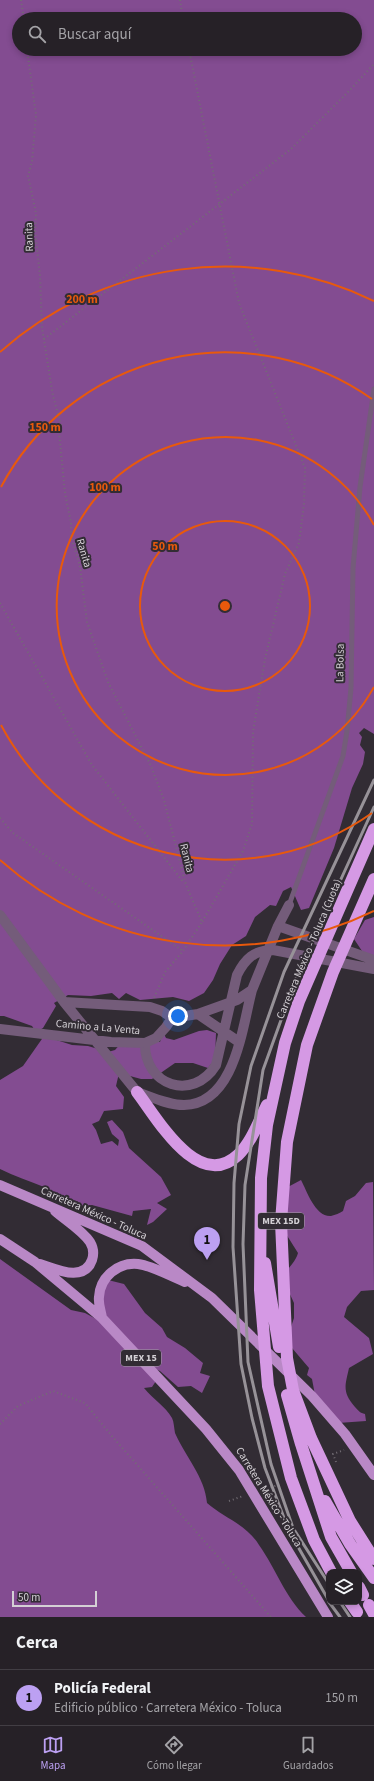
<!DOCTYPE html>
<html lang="es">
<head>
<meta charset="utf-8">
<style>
  :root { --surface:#262127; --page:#322e33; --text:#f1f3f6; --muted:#a4a3a7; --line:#423e44; --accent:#bca0f2 }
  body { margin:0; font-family:"Source Sans 3",sans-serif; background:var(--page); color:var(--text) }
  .controls { position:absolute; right:12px; bottom:12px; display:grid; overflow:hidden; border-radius:8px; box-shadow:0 2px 6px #0003 }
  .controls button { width:36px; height:36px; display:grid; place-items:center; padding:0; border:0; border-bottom:1px solid var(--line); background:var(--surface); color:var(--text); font:20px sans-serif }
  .scale { position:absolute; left:12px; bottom:10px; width:85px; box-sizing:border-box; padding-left:4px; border:2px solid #d4d0d5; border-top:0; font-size:11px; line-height:14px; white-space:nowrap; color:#d4d0d5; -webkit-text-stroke:3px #322c34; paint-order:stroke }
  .you { position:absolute; left:178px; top:1016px; width:14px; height:14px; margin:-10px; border:3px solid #fff; border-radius:50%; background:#1a73e8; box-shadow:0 0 0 6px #1a73e833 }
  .badge { display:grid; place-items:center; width:26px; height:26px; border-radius:50%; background:var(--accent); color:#111; font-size:13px; font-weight:700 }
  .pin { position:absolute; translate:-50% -33px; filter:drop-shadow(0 1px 2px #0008) }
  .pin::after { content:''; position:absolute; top:21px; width:14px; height:12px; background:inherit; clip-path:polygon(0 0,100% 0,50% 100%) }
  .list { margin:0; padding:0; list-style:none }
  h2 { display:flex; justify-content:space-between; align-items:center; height:52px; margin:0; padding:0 16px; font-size:17px }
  h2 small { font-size:13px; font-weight:400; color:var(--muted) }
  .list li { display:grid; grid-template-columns:26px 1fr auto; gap:12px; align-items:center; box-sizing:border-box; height:56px; padding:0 16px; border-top:1px solid var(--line) }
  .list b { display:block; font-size:15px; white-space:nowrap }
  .list p { margin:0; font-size:13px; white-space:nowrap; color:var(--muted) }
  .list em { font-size:13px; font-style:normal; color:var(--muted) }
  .icon { flex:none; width:22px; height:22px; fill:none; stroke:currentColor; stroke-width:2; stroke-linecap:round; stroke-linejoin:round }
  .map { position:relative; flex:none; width:374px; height:1617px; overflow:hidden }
  .search { position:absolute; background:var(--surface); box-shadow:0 2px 6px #0003; left:12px; right:12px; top:12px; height:44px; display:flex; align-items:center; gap:10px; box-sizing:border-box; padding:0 14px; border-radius:22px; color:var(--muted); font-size:15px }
  .sheet { height:108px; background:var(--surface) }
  nav { display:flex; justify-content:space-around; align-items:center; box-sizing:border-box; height:56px; border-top:1px solid var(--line); background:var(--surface); font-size:11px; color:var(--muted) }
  nav a { display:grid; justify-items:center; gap:2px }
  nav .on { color:var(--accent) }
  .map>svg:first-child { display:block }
</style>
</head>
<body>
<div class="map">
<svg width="374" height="1617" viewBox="0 0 374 1617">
  <rect width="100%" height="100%" fill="#322c34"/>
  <path fill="#834c91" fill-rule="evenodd" d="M0 0H374V734L364 728 359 733 362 737 360 745 365 752 363 764 352 788 334 848 309 908 301 910 291 887 283 891 276 906 270 905 255 917 246 936 232 945 220 964 213 980 204 993 189 1001 173 997 140 1000 126 993 119 999 112 993 91 996 68 995 54 1003 56 1006 43 1028 36 1032 32 1026 4 1016H0ZM19 19H355V49H19Z
    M374 917V959L366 957 354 939 365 920Z
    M207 1030 216 1033 215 1059 208 1068 193 1063H175L152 1079H141L119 1073 116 1086 124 1097 123 1109 104 1111 99 1121 92 1124 96 1130 101 1144 112 1141 118 1146 119 1140 112 1134 107 1122 112 1120 123 1132 129 1148 161 1177 171 1195 157 1203 167 1209 153 1222 147 1225 151 1209 133 1211 132 1216 92 1205C85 1207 78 1205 71 1202 63 1199 53 1190 44 1187 30 1181 14 1176 0 1169V1080L23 1066 44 1036 72 1045 88 1046 108 1052 115 1050 124 1040 160 1042 163 1032 166 1038 174 1040 199 1031Z
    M301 1180C307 1191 315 1217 331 1216 335 1215 340 1213 343 1211L346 1201 355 1196 366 1183 373 1182 374 1290 361 1291 347 1307 344 1317 369 1338 373 1354 349 1368C345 1386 342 1392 355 1407 359 1411 360 1413 365 1414L366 1421 338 1423 315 1395 312 1379 307 1375 309 1368 292 1348 289 1333 294 1318V1303L283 1279C286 1268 295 1264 298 1253L281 1226 286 1188Z
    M0 1259 71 1310 85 1313 98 1320 100 1297 108 1280 124 1284 145 1313 162 1328 167 1337 185 1348 203 1363 200 1373 210 1376 202 1393 191 1386 178 1387 160 1371 150 1367 156 1381 152 1387 144 1388C153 1399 165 1406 172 1418 174 1422 174 1428 175 1433 185 1456 205 1477 207 1503 224 1518 246 1524 259 1545 276 1569 285 1597 306 1617H0Z"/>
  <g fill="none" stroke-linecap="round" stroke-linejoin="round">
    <path stroke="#736d74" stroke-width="2" stroke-dasharray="1 3" stroke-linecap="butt" d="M21 0 24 19
      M180 0 183 19
      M27 49 36 115 32 162 28 176 36 213 35 231 40 275 42 328 53 396 61 425 59 432 65 493 71 523V536L80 566 87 622 108 682 151 766 164 800 186 885 202 922 183 951 165 972 154 998
      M189 49 239 303 305 468 304 504 299 543 285 574 265 659 253 732 252 824 243 851 202 922
      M44 339 291 149 349 91 374 64
      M0 603 92 765 184 883
      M0 818 13 833 183 951
      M0 1424 18 1406 53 1391 85 1403 111 1435 271 1617
      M336 1462 333 1454 344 1450
      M263 1490 281 1484
      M229 1501 243 1496"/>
    <path stroke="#745c7a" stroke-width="5" d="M289 905 343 756 347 731 351 688 353 568 360 487 374 389"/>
    <path stroke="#745c7a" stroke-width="10" d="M0 915 64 1002 137 1092C151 1097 168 1105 184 1105 235 1104 242 1028 252 990
      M278 926 374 960
      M64 1002 150 1007 162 1011 172 1018
      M198 1014 239 1042
      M0 1029 111 1042 145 1043 156 1038 166 1027 172 1018 198 1014 237 1000 252 990 278 926 289 905
      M145 1043C144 1086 193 1102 216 1065L237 975C245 959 254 950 273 950L374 969"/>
    <path stroke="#b988c6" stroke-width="10" d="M0 1185 142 1246 212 1298 312 1396 345 1434 374 1475
      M0 1239 35 1262 102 1318 206 1429 239 1470 328 1617
      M40 1264C56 1269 84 1283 92 1260 94 1254 93 1247 90 1242 82 1230 65 1220 55 1211
      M102 1318C101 1311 98 1304 99 1297 100 1277 118 1262 138 1264 153 1266 170 1276 185 1282"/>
    <path stroke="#d599e4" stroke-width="12" d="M374 879 333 972 307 1045 287 1142 281 1222 287 1358 293 1390 311 1438 350 1521 374 1559
      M137 1092C157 1118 198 1192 238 1155 251 1143 259 1121 267 1105
      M265 1263 279 1347
      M287 1395 301 1444 331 1537 351 1572
      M325 1501 350 1544 374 1578
      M331 1572 314 1540 291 1478 268 1386 260 1290 261 1178 267 1125 285 1043 299 1001 374 829
      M359 1587 363 1595
      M350 1602 357 1612
      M369 1605 374 1614"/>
    <path stroke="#979298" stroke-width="3" d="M329 1584 293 1528 271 1464 248 1362 243 1244 245 1185 263 1070 298 973 374 807
      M329 1601 289 1531 265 1468 252 1418 241 1364 233 1247 234 1183 239 1124 251 1066 284 972 374 780
      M329 1602 340 1617
      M340 1602 350 1617"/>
  </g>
  <g fill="none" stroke="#e8590c" stroke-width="2">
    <circle cx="225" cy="606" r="85"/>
    <path d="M374 687A169 169 0 1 1 374 525"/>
    <path d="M372 813A254 254 0 0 1 1 725M1 487A254 254 0 0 1 372 399"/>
    <path d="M374 911A339 339 0 0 1 0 860M0 352A339 339 0 0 1 374 301"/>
  </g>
  <g text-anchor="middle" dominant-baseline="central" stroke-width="4" stroke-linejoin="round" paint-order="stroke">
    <g fill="#322c34" stroke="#a39fa5" stroke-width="1">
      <rect x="258" y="1213" width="46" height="16" rx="3"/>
      <rect x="121" y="1350" width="40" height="16" rx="3"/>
    </g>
    <g font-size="10" font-weight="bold" fill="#d4d0d5">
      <text x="281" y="1221">MEX 15D</text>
      <text x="141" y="1358">MEX 15</text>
    </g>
    <g font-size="11" fill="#d4d0d5" stroke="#322c34">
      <text transform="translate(29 237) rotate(-92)">Ranita</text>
      <text transform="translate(84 553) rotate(74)">Ranita</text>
      <text transform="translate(340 663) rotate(-89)">La Bolsa</text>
      <text transform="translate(187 858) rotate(76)">Ranita</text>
      <text transform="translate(309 949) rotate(-67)">Carretera México - Toluca (Cuota)</text>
      <text transform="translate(98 1027) rotate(5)">Camino a La Venta</text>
      <text transform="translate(94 1213) rotate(24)">Carretera México - Toluca</text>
      <text transform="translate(269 1497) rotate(58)">Carretera México - Toluca</text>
    </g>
  </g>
  <circle cx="225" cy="606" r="6" fill="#e8590c" stroke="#322c34" stroke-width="2"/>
  <g font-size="12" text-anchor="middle" font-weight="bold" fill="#e8590c" stroke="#322c34" stroke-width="4" stroke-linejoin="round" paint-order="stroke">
    <text x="82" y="303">200 m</text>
    <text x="45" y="431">150 m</text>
    <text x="105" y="491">100 m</text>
    <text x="165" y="550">50 m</text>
  </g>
</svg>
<div class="controls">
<button><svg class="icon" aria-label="layers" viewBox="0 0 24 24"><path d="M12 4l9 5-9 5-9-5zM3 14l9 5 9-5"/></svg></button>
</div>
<div class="scale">50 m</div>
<div class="you"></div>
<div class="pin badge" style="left:207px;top:1260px">1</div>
<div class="search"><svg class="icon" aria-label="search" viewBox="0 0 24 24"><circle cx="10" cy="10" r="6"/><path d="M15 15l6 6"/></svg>Buscar aquí</div>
</div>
<section class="sheet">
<h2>Cerca<small></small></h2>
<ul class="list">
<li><span class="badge">1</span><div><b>Policía Federal</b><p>Edificio público · Carretera México - Toluca</p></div><em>150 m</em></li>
</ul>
</section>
<nav>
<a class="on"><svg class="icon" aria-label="map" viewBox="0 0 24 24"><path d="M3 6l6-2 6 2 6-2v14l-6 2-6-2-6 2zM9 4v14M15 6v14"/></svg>Mapa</a>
<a><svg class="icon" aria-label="directions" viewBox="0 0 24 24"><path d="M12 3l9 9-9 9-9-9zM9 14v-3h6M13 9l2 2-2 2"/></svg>Cómo llegar</a>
<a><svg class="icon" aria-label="saved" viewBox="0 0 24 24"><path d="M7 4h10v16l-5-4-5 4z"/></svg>Guardados</a>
</nav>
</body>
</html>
